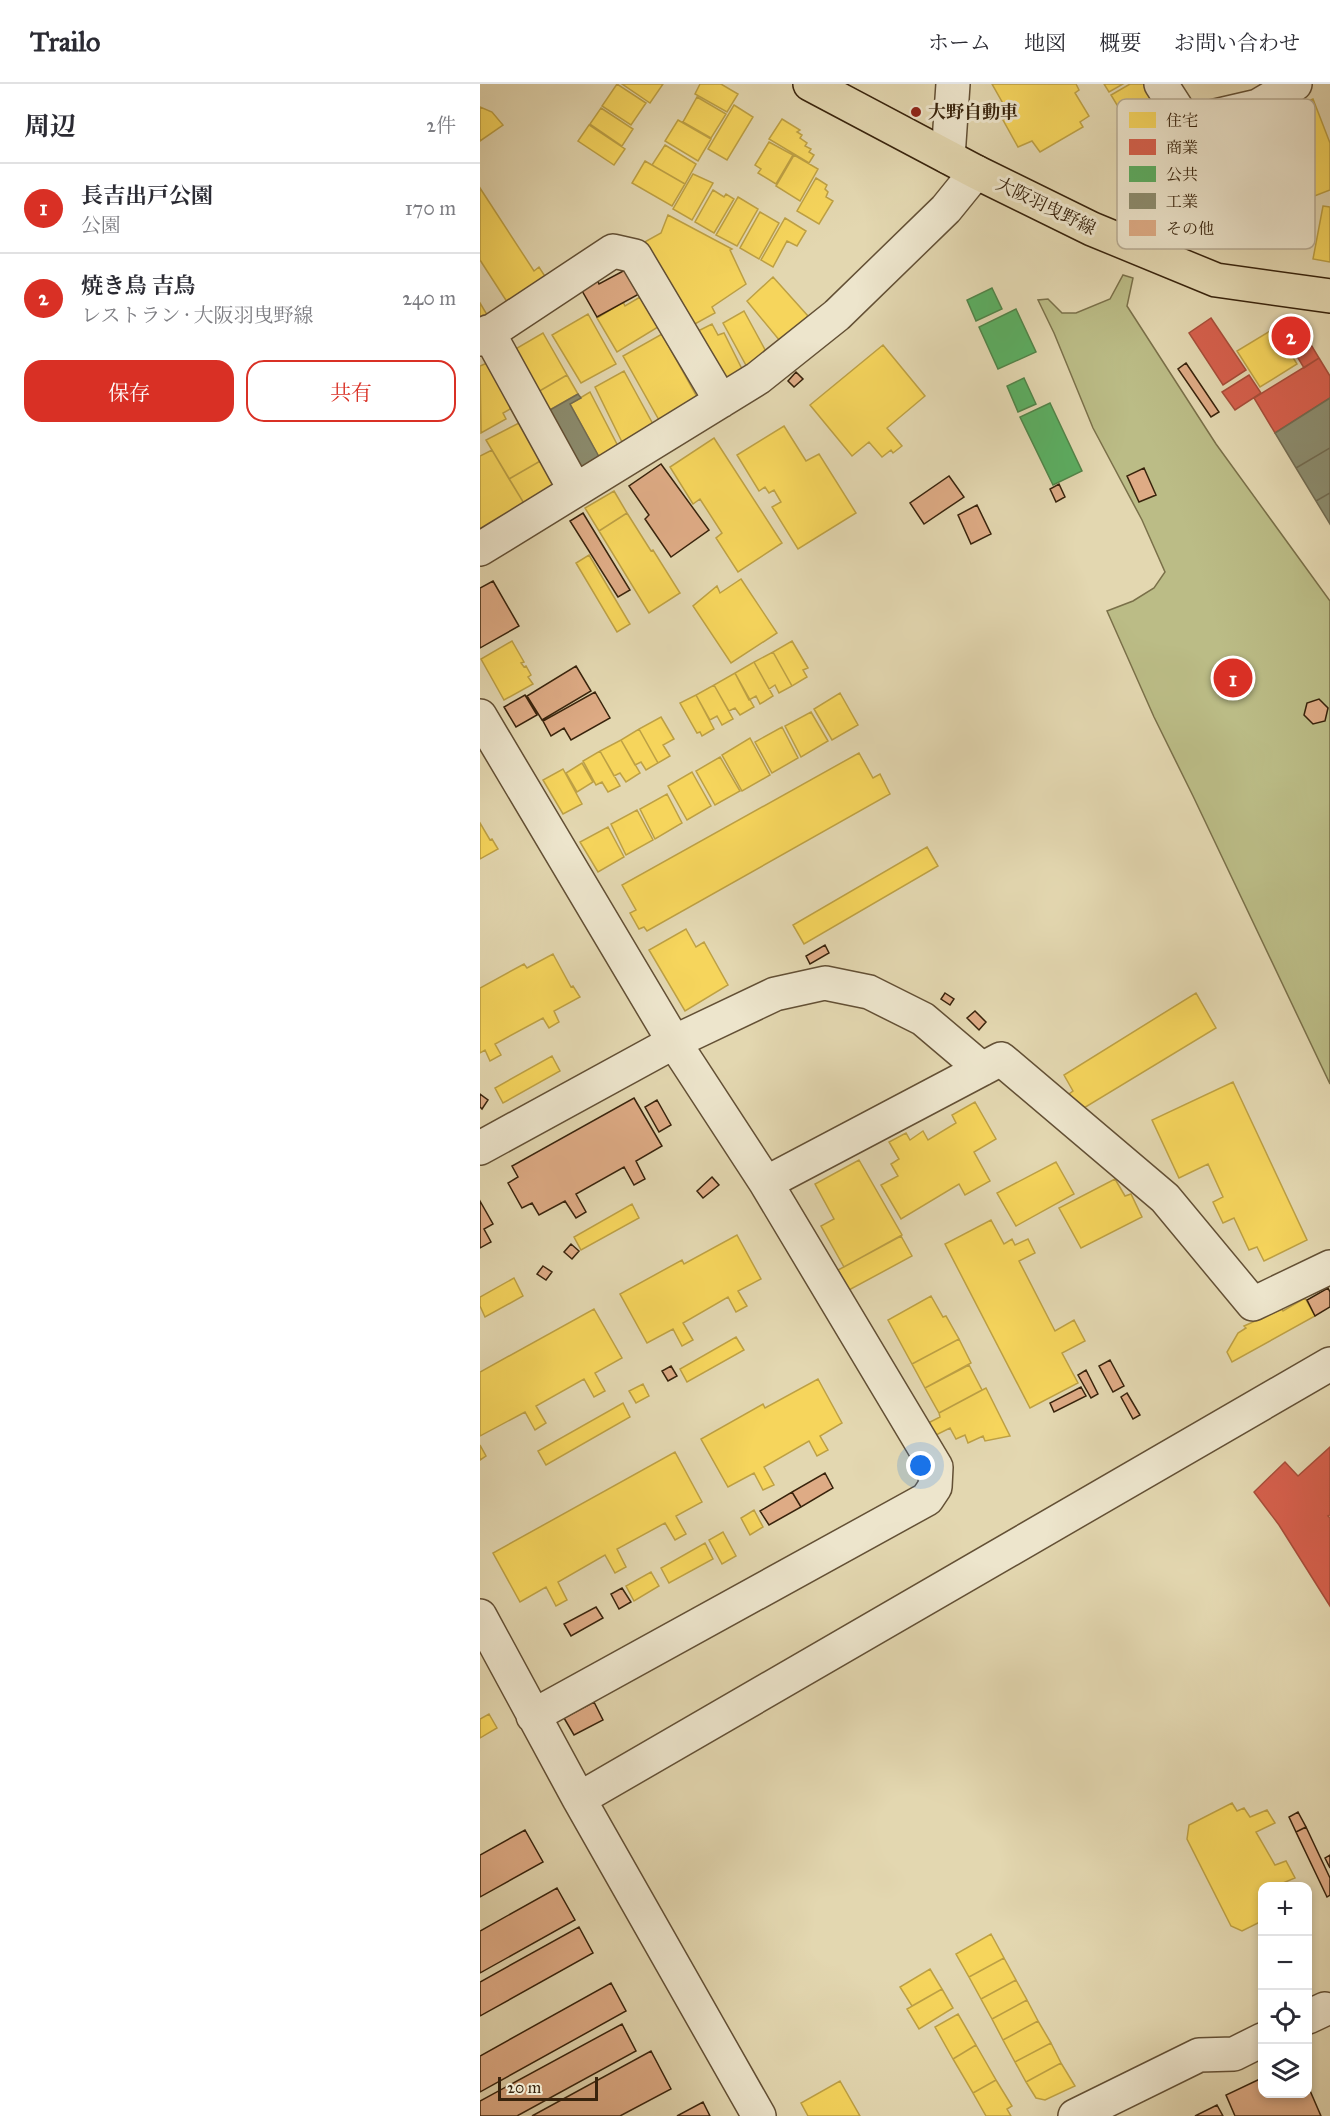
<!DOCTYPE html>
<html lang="ja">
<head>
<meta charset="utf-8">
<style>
  :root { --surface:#fff; --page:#f7f7f7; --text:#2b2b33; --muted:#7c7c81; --line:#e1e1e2; --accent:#d93025 }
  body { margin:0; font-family:"IM FELL Great Primer","Noto Serif JP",serif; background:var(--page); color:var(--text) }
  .controls { position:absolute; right:18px; bottom:18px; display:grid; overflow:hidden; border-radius:12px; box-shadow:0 3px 9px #0003 }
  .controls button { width:54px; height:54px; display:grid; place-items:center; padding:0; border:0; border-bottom:2px solid var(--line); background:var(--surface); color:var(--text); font:30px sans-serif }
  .scale { position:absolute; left:18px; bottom:15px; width:100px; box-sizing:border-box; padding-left:6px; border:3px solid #38230c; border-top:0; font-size:16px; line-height:21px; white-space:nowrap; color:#38230c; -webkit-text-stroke:4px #ede5cc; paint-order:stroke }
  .you { position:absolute; left:441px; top:1382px; width:21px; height:21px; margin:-15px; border:4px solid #fff; border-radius:50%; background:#1a73e8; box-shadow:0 0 0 9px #1a73e833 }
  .badge { display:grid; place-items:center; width:39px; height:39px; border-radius:50%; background:var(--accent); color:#fff; font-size:20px; font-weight:700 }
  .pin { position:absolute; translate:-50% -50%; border:3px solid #fff; box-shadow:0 2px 6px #0006 }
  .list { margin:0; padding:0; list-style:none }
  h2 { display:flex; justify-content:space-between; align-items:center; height:78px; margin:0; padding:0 24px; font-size:26px }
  h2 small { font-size:20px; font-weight:400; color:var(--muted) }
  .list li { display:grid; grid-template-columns:39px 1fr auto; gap:18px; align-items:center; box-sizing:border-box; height:90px; padding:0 24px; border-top:2px solid var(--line) }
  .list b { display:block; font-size:22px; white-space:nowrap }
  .list p { margin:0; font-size:20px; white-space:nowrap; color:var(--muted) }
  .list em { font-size:20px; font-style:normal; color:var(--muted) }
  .actions { display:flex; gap:12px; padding:18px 24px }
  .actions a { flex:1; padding:14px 0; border:2px solid var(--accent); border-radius:18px; text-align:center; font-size:21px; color:var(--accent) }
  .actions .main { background:var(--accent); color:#fff }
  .icon { flex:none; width:33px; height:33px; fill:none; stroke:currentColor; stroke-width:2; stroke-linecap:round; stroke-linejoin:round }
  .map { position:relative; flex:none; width:850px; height:2032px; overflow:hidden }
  header { display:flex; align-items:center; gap:36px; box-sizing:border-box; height:84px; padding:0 30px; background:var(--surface); border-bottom:2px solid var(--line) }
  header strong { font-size:28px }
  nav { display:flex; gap:33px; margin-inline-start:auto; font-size:21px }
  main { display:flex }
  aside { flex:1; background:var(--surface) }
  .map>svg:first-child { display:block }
</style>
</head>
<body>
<header>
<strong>Trailo</strong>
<nav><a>ホーム</a><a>地図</a><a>概要</a><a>お問い合わせ</a></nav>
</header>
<main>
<aside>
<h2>周辺<small>2件</small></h2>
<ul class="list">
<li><span class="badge">1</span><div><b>長吉出戸公園</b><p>公園</p></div><em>170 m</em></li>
<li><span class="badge">2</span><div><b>焼き鳥 吉鳥</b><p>レストラン · 大阪羽曳野線</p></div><em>240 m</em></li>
</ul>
<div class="actions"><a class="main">保存</a><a>共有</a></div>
</aside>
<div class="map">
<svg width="850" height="2032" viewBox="0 0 850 2032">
  <rect width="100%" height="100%" fill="#e3d7b0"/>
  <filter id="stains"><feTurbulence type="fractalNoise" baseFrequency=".00333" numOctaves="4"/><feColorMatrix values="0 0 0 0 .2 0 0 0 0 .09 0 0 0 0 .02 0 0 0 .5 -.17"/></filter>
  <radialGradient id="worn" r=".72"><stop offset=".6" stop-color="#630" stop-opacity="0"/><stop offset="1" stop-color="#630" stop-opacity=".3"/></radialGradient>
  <path fill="#bbbc86" stroke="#7a7049" stroke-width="1.5" d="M643 191 653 194 647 222 736 360 850 517V1000L713 712 674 633 627 527 653 517 674 504 685 488 662 436 613 344 574 249 558 216 568 215 582 229H596L630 215Z"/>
  <path fill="#f6d55c" stroke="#bda044" stroke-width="1.5" d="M137 0 166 19 151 41 122 22Z
    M142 0H183L170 19Z
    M220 0H241L258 10 247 28 215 10Z
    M512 0H596L599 6 595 9 609 32 600 38 603 43 560 68 552 57 538 63 523 36 530 32Z
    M624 0H643L629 8Z
    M650 0H666L679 21 648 39 631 11Z
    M217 13 246 30 231 54 203 38Z
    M833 15 850 59V106L824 116 790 33Z
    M254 21 273 33 247 76 228 65Z
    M0 23 12 28 23 41 0 57Z
    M121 24 153 45 142 62 110 40Z
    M302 35 320 46 317 48 322 51 320 54 327 59 325 62 331 65 329 68 334 71 329 79 289 55Z
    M198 36 231 55 218 77 185 57Z
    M109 41 145 65 134 81 98 57Z
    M289 58 313 71 296 100 278 89 281 85 275 81Z
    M185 61 216 80 205 100 172 81Z
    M314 71 338 85 320 117 296 102Z
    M165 77 205 100 192 122 152 99Z
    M213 90 233 99 212 136 193 125Z
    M336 94 347 101 345 105 348 108 346 113 353 117 339 140 317 127Z
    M0 104 54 187 59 183 68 197 29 221 0 176Z
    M233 106 244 113 246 110 254 115 234 149 215 138Z
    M258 113 278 125 257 162 236 151Z
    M843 122 850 123V178L833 175Z
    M280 128 299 139 279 175 260 164Z
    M188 131 252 165 250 166 266 200 232 223 235 229 204 246 161 160 181 149Z
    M305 134 326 147 317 162 307 157 293 183 281 176Z
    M293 193 328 232 300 257 267 217Z
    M160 213 178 243 137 268 117 234 143 218 145 222Z
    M0 219 9 234 0 240Z
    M264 227 289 273 268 285 243 239Z
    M108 230 136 280 101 299 72 251Z
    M232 240 238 251 244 249 263 287 238 300 212 250Z
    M795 244 817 280 780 303 757 267Z
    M63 249 87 291 51 312 27 270Z
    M182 250 218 315 179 336 143 272Z
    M403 261 445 312 407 344 422 362 413 369 411 366 402 373 389 358 372 372 330 321Z
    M7 279 32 324 23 329 26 335 1 349 0 282Z
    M144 287 174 342 143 360 115 303Z
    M87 291 98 310 61 331 51 312Z
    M110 308 140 366 121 377 90 320Z
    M41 338 62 376 29 395 6 356Z
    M304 342 326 377 339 370 376 429 318 465 292 423 301 418 294 406 289 409 285 403 279 407 257 371Z
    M234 354 302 459 258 488 236 454 242 449 220 415 213 420 190 383Z
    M12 366 48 426 0 455V372Z
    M62 376 79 406 48 426 29 395Z
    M134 407 147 429 119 447 105 424Z
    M147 429 171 467 173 466 200 509 169 529 119 447Z
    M109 471 150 540 137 548 96 479Z
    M261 495 297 549 251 579 213 522 237 502 240 509Z
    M32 557 44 578 41 579 44 583 46 582 51 591 48 593 53 600 24 616 1 575Z
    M312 557 328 584 323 586 327 593 312 602 293 568Z
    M293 568 312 602 299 609 295 601 289 605 274 578Z
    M274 578 293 612 280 620 276 612 269 616 255 589Z
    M255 589 274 623 260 631 255 624 249 627 234 601Z
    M234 601 253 635 242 641 237 632 230 636 216 611Z
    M360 609 378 641 352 656 334 625Z
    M216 611 234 645 222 652 220 648 217 649 200 619Z
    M331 628 348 657 321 673 305 642Z
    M181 633 194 655 183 661 190 672 178 679 159 645Z
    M302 643 318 674 292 689 275 658Z
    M159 645 178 679 166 686 161 678 155 681 141 656Z
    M270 654 290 691 262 707 242 671Z
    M141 656 160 689 146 698 140 689 134 692 120 667Z
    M120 667 140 702 128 708 122 698 116 701 103 677Z
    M379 669 393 694 400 690 410 710 167 847 164 843 159 845 150 829 156 826 142 801Z
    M240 673 260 707 235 721 216 687Z
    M102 679 113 698 97 708 86 689Z
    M83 685 102 720 83 730 63 696Z
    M212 688 231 722 207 736 188 702Z
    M187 710 202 739 175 755 160 725Z
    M157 726 173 756 146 771 131 740Z
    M0 739 10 756 12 755 18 765 0 775Z
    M128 743 144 773 118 788 100 758Z
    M447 763 458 782 324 860 313 841Z
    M206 845 216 863 224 858 248 901 205 927 169 866Z
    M73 870 91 903 93 902 100 913 74 927 79 938 69 944 63 934 15 960 21 971 10 977 5 966 0 969V904L44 880 47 884Z
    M716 909 736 944 599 1027 589 1010 593 1007 584 991Z
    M72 972 80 987 23 1019 15 1004Z
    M753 998 827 1156 784 1177 777 1163 769 1166 754 1134 743 1139 733 1118 743 1113 728 1080 699 1094 672 1036Z
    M495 1018 516 1055 494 1068 510 1097 485 1111 479 1100 421 1135 401 1101 418 1092 411 1080 419 1075 409 1058 426 1049 430 1056 443 1047 448 1056 476 1039 472 1031Z
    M379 1076 422 1151 364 1183 341 1142 354 1135 335 1100Z
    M576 1078 594 1110 536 1142 517 1109Z
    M635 1095 645 1112 651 1110 662 1133 601 1164 579 1124Z
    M152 1120 159 1134 101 1166 94 1153Z
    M511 1136 524 1160 532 1155 535 1161 548 1155 555 1169 539 1177 575 1247 594 1236 605 1257 582 1269 598 1299 550 1324 465 1160Z
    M257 1151 281 1195 258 1207 267 1222 256 1228 248 1213 203 1239 213 1256 202 1262 193 1245 167 1259 140 1210 202 1176 204 1180Z
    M421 1152 432 1172 369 1206 358 1186Z
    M34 1194 43 1212 5 1233 0 1222V1213Z
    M451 1212 463 1233 466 1232 479 1255 432 1280 408 1236Z
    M825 1214 835 1232 752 1278 747 1268 758 1249 766 1244 764 1242 802 1225 803 1227Z
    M114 1225 142 1274 115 1289 125 1307 114 1313 104 1295 56 1322 66 1339 55 1346 45 1328 0 1352V1288Z
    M256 1253 264 1266 207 1298 200 1285Z
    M479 1255 491 1279 445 1304 432 1280Z
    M489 1281 502 1306 459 1329 445 1304Z
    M338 1295 362 1339 340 1352 348 1366 337 1372 329 1357 284 1383 294 1401 283 1406 274 1389 248 1403 221 1355 283 1320 285 1324Z
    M163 1300 169 1312 156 1319 149 1307Z
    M506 1304 530 1352 505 1357 503 1352 488 1359 485 1351 476 1355 470 1344 454 1352 448 1339 460 1333 459 1329Z
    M143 1319 150 1333 66 1381 58 1367Z
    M0 1361 6 1372 0 1376Z
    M195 1368 222 1418 196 1432 206 1450 195 1456 185 1439 137 1465 146 1483 135 1489 125 1471 78 1498 87 1516 76 1522 66 1503 40 1518 13 1469Z
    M274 1426 283 1443 270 1451 261 1434Z
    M243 1448 256 1472 242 1480 229 1456Z
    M225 1459 233 1475 189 1499 181 1484Z
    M171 1488 179 1502 154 1517 146 1502Z
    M9 1630 17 1644 0 1654V1635Z
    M752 1719 757 1727 764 1724 770 1733 787 1726 795 1739 776 1748 795 1781 806 1777 815 1794 796 1802H782V1837L762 1847 751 1842 707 1755 709 1741Z
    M511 1850 524 1874 489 1893 476 1870Z
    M524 1874 536 1896 501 1915 489 1893Z
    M450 1885 462 1905 432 1922 420 1903Z
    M536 1896 547 1916 512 1935 501 1915Z
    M462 1905 473 1924 439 1945 427 1925Z
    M547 1916 558 1937 523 1956 512 1935Z
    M478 1930 496 1961 473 1975 455 1943Z
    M558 1937 571 1959 535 1978 523 1956Z
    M571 1959 581 1979 546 1998 535 1978Z
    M496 1961 516 1996 493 2009 473 1975Z
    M581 1979 595 2002 565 2016 556 2014 546 1998Z
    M516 1996 532 2022 527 2025 531 2032H506L493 2009Z
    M360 1997 380 2032H328L321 2019Z"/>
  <path fill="#d6604d" stroke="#a74e3a" stroke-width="1.5" d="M731 234 766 286 743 301 709 249Z
    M815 243 820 251 824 249 839 274 824 284 803 249Z
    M839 274 850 292V314L795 349 774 314Z
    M769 291 781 309 755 326 742 308Z
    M850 1363V1431L848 1432 850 1434V1522L799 1441 774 1408 805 1378 818 1392Z"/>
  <path fill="#5aae61" stroke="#508448" stroke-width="1.5" d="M512 204 522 225 496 237 487 216Z
    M536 225 556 268 518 285 499 243Z
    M544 294 556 320 538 328 527 302Z
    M570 319 602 387 573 401 540 333Z"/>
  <path fill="#8c8c6e" stroke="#736c51" stroke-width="1.5" d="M98 310 101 314 90 320 123 380 97 395 61 331Z
    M850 314V364L816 384 795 349Z
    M850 364V409L836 417 816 384Z
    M850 409V440L836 417Z"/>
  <path fill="#deab85" stroke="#38230c" stroke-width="1.5" d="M145 186 159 210 117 233 101 205 117 195 119 200Z
    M706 279 739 328 731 333 698 285Z
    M316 288 323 295 314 303 308 297Z
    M181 380 229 446 191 473 165 435 169 431 149 402Z
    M664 384 676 411 659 418 647 392Z
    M469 392 484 413 444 440 430 419Z
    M579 400 585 413 576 418 570 405Z
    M497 421 511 450 491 460 478 431Z
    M103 429 150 506 138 513 90 437Z
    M13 497 39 542 0 564V504Z
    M96 582 111 607 62 636 47 612Z
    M115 608 130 634 91 656 84 644 71 652 63 637Z
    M45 611 57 631 36 643 24 623Z
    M839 615 848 624 845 637 833 640 824 631 827 619Z
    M345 861 349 869 330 880 326 872Z
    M465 909 474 915 470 921 461 915Z
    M495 927 506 938 499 946 487 934Z
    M0 1010 8 1016 2 1025 0 1023Z
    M154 1014 182 1062 156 1077 165 1095 154 1101 144 1083 96 1110 106 1128 96 1134 85 1117 59 1131 52 1119 42 1124 28 1099 38 1093 32 1082Z
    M177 1016 191 1041 179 1048 165 1023Z
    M232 1093 239 1101 223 1114 217 1107Z
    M0 1117 13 1140 4 1145 11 1158 0 1164Z
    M91 1160 99 1167 92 1175 84 1168Z
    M63 1182 72 1188 66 1196 57 1190Z
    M848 1204 850 1208V1223L835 1232 827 1216Z
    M630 1276 644 1302 633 1308 619 1282Z
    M191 1282 197 1292 188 1297 182 1287Z
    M606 1286 618 1310 611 1314 598 1291Z
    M601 1303 606 1312 574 1328 570 1319Z
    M647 1309 660 1331 653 1335 641 1313Z
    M345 1389 353 1404 321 1423 312 1408Z
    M312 1408 321 1423 289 1441 280 1427Z
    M142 1504 151 1518 139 1525 131 1510Z
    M116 1523 123 1534 91 1552 84 1540Z
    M114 1618 123 1636 94 1651 84 1634Z
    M818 1728 826 1743 816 1748 809 1733Z
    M826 1743 850 1794V1811L847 1813 816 1748Z
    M45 1746 63 1778 0 1813V1771Z
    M850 1771V1784L845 1774Z
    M77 1804 95 1836 0 1889V1847Z
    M99 1843 113 1869 0 1932V1898Z
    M131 1899 146 1927 0 2008V1972Z
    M142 1940 156 1967 37 2032H0V2017Z
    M171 1967 191 2005 140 2032H52Z
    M782 1994V2010H828V2002L841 2032H755L746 2011Z
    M223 2018 230 2032H197Z
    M737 2021 743 2032H715Z"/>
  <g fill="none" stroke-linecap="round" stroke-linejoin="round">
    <g stroke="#635035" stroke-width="36">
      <path id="minor" d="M681 0 697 25 709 38 778 22 815 0
        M468 73 473 0
        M8 248 95 406
        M0 255 133 167 155 172 241 317
        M0 465 278 294 357 231 466 125 496 88
        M0 632 194 958 286 1099 456 1383 455 1403 447 1415 53 1632
        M0 1064 194 958 295 910 345 899 389 908 443 935 502 985
        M286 1099 521 975 685 1114 773 1220 850 1183
        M0 1532 99 1715 279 2032
        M99 1715 850 1280
        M828 1933 845 1925
        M595 2032 719 1971 754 1970 782 1956"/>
    </g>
    <g stroke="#38230c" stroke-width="36">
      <path id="major" d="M330 0 496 88 612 145 736 196 850 212"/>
    </g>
    <use href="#minor" stroke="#ede5cc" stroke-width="33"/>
    <use href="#major" stroke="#e3d7b0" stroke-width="33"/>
  </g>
  <circle fill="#8f2418" stroke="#ede5cc" stroke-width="2" cx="436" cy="28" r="6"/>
  <g text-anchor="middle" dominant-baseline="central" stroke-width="6" stroke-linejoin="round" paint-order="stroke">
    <g font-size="18" font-weight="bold" fill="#38230c" stroke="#ede5cc" text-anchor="start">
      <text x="448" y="28">大野自動車</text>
    </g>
    <g font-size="18" fill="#38230c" stroke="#ede5cc">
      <text transform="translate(566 122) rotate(26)">大阪羽曳野線</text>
    </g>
  </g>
  <rect x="637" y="15" width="198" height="150" rx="9" fill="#ede5cc" stroke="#b7ab92" stroke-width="1.5"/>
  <rect x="649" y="28" width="27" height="16" fill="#f6d55c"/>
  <rect x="649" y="55" width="27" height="16" fill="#d6604d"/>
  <rect x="649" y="82" width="27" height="16" fill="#5aae61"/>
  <rect x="649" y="109" width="27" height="16" fill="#8c8c6e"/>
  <rect x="649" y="136" width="27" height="16" fill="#deab85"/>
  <g font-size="16" fill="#38230c">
    <text x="686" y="42">住宅</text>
    <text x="686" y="69">商業</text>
    <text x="686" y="96">公共</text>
    <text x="686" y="123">工業</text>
    <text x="686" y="150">その他</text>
  </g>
  <rect width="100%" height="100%" filter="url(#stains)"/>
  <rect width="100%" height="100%" fill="url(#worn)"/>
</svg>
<div class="controls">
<button>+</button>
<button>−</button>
<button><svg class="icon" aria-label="locate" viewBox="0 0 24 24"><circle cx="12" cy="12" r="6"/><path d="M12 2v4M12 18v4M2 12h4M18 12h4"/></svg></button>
<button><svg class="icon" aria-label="layers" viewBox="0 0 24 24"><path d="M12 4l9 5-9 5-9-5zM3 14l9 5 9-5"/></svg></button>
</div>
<div class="scale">20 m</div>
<div class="you"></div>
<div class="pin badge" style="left:753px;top:594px">1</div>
<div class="pin badge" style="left:811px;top:252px">2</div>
</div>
</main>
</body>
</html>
